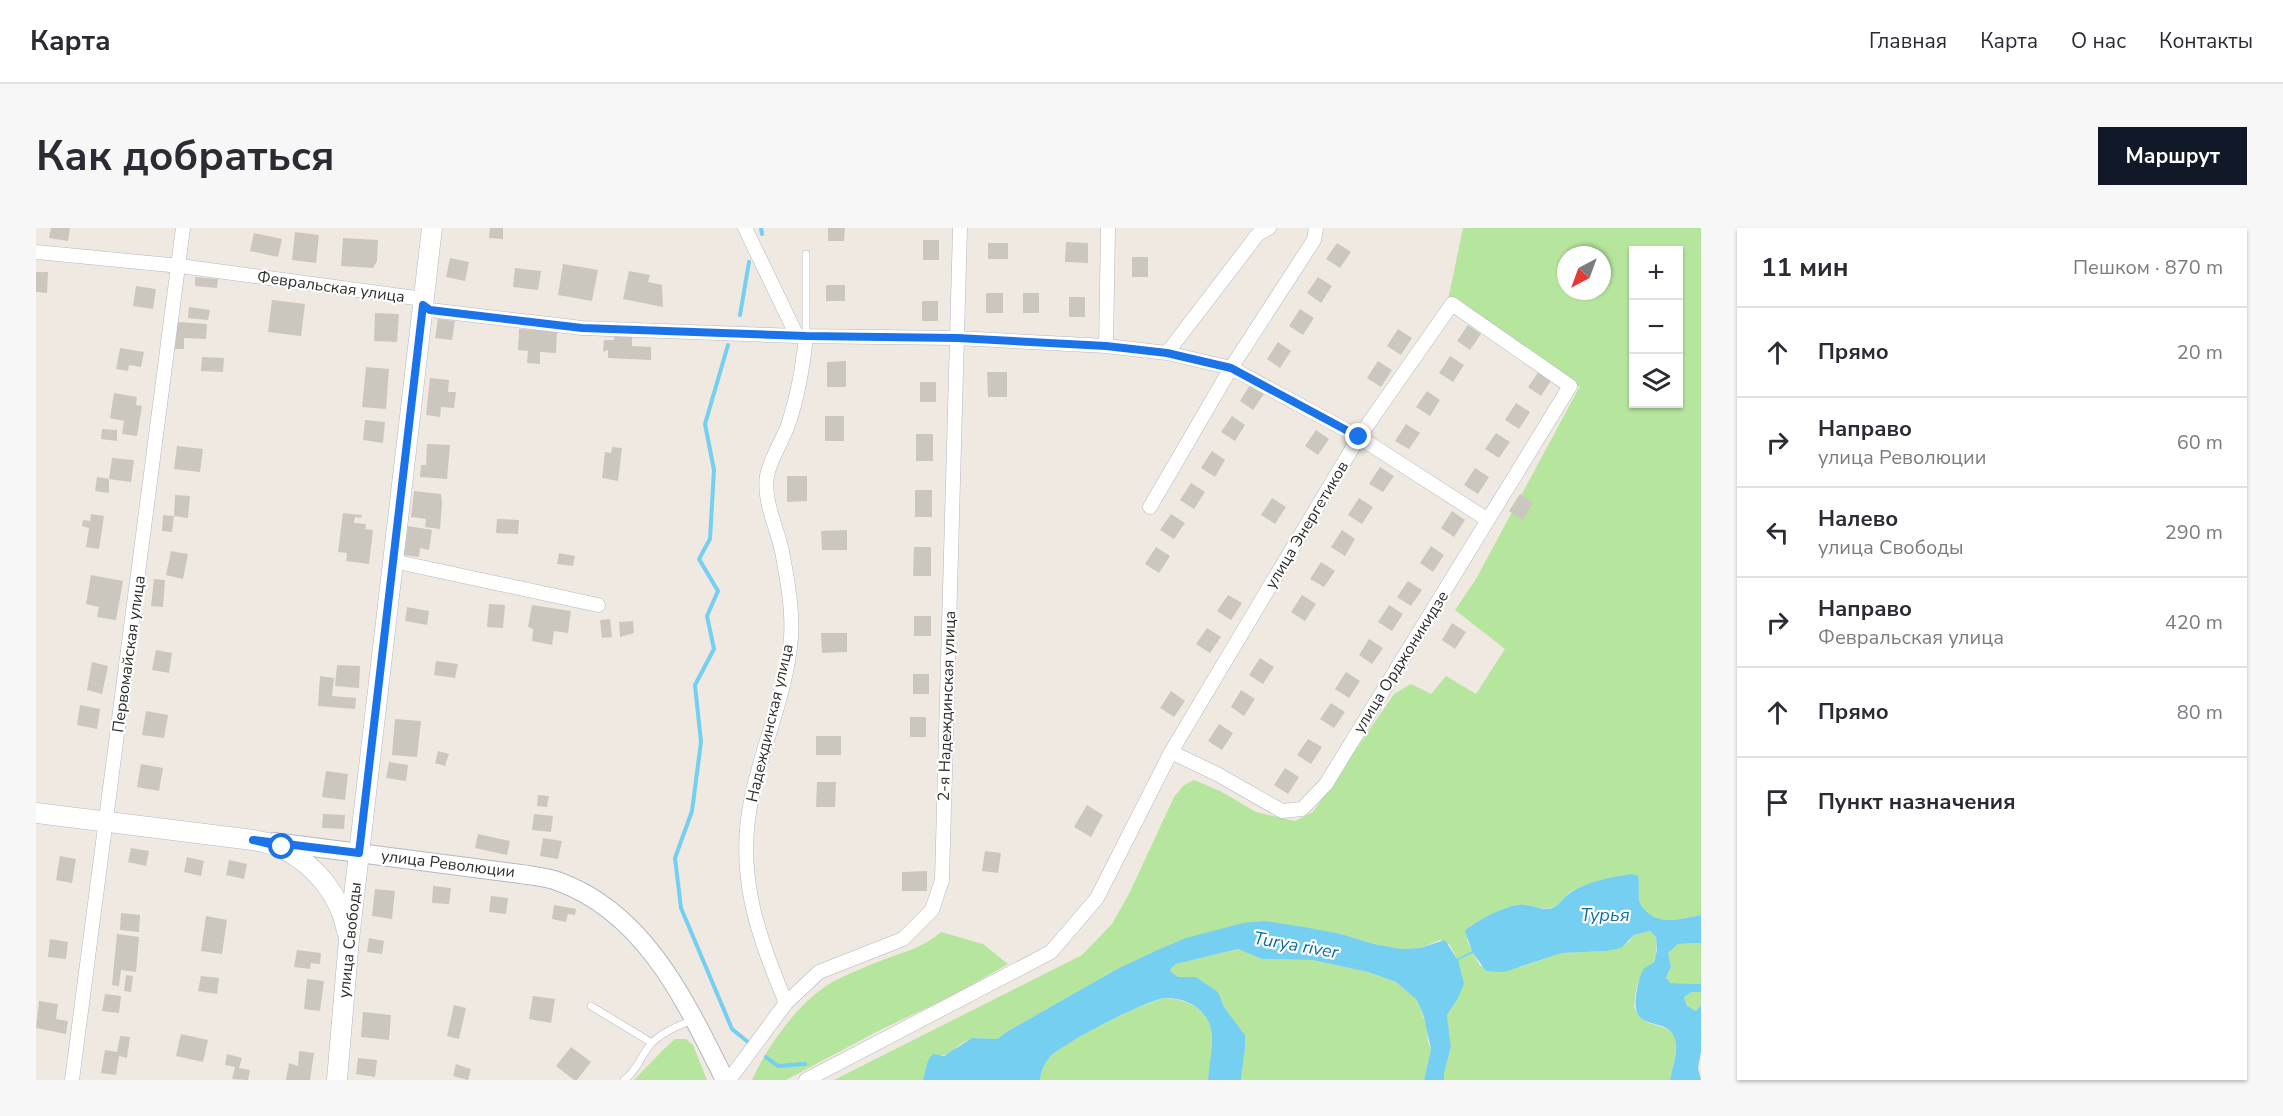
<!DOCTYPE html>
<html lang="ru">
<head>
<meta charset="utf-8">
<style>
  :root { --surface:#fff; --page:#f7f7f7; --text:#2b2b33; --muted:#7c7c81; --line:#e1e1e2; --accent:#111827 }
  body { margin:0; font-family:"Nunito Sans",sans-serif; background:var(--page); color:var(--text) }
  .controls { position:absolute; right:18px; top:18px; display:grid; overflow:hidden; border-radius:0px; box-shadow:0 2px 4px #0004 }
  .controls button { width:54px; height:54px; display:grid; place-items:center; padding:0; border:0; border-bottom:2px solid var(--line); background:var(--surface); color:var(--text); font:30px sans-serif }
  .compass { position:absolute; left:1521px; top:18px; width:54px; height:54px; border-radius:50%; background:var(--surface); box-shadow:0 2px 4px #0004; rotate:221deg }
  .stop { position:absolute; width:18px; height:18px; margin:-14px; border:4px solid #1a73e8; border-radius:50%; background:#fff }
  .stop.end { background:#1a73e8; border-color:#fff; box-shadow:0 2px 6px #0008 }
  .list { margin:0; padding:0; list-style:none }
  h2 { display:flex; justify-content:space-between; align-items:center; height:78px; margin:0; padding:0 24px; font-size:26px }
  h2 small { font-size:20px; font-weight:400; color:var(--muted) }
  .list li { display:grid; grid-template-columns:39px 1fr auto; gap:18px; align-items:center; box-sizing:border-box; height:90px; padding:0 24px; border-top:2px solid var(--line) }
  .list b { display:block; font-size:22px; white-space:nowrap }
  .list p { margin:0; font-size:20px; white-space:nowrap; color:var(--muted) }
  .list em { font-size:20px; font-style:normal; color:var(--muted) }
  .icon { flex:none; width:33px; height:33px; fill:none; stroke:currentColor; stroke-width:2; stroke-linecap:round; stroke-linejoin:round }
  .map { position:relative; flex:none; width:1665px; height:852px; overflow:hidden; border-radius:0px }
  header { display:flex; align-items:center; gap:36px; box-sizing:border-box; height:84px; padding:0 30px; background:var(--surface); border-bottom:2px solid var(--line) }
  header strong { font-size:28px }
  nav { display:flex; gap:33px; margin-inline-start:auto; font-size:21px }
  .intro { display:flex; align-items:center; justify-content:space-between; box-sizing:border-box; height:144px; padding:0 36px }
  h1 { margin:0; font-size:42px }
  .button { padding:15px 27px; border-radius:0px; background:var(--accent); color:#fff; font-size:21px; font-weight:700 }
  main { display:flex; gap:36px; padding:0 36px }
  aside { flex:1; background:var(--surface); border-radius:0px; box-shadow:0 2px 4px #0004 }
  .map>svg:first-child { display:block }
</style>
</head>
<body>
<header>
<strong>Карта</strong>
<nav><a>Главная</a><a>Карта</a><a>О нас</a><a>Контакты</a></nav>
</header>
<div class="intro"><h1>Как добраться</h1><a class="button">Маршрут</a></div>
<main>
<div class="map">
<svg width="1665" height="852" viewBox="0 0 1665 852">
  <rect width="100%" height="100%" fill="#efe9e1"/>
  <path fill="#b6e59e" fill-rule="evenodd" d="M1427 0H1665V687C1646 690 1626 698 1611 684 1607 680 1604 677 1603 672 1602 664 1604 657 1602 648 1578 649 1555 652 1534 664 1528 668 1525 676 1517 679 1506 683 1496 676 1485 677 1468 678 1449 690 1434 698L1431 712 1436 723 1421 731 1414 717 1404 712 1384 720 1365 721 1338 716 1305 706 1229 693 1117 724 1083 740 972 803 961 811C951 812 941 808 932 812 916 818 918 830 897 827L892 832 887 852H798L1046 727 1076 696 1093 666 1138 569 1148 557 1158 552 1184 563 1220 584 1259 593 1277 584 1358 466 1375 456 1395 466 1410 448 1440 466 1469 421 1419 382 1440 351 1544 158 1531 160 1411 77ZM1598 22H1642V176H1598ZM1530 27H1566V63H1530Z
    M1614 703 1620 709C1623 742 1609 736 1601 759 1599 765 1599 773 1598 779 1600 783 1603 789 1606 791 1617 800 1638 796 1640 814 1641 826 1636 840 1634 852H1408V845L1415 819 1411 787 1422 770 1421 732 1437 725 1444 738 1485 739 1526 725 1570 723 1593 714 1598 707Z
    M905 704 947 716 972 736 916 768 844 802 750 852H716C731 819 762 775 793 756 807 748 824 741 839 735 863 725 886 721 905 704Z
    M1665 715V756L1635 755 1630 750 1635 739 1632 725 1642 716Z
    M1202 721 1227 731 1276 732 1332 744 1360 754 1381 772 1391 799 1392 814 1395 821 1388 852H1205L1209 820V807L1188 779 1182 764 1160 749H1142L1134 743V740L1140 736Z
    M1656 764H1665V777L1660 783 1651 778 1648 769Z
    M1129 770C1153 772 1174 781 1177 809 1178 822 1173 838 1172 852H1004C1005 843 1009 834 1016 827 1033 811 1106 775 1129 770Z
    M639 811H650L657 817 671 852H598L627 822Z"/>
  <path fill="#75cff0" d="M1596 646 1602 648C1604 657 1602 664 1603 672 1604 677 1607 680 1611 684 1626 698 1646 690 1665 687V715L1642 716 1632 725 1635 739 1630 750 1635 755 1665 756V764H1656L1648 769 1651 778 1660 783 1665 777V823L1662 840 1665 852H1634C1636 840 1643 822 1639 811 1632 787 1595 806 1600 769 1601 761 1604 743 1610 739 1613 737 1616 736 1618 734L1621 722 1620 709 1614 703 1598 707 1585 720 1570 723 1526 725 1468 744 1450 743 1437 725 1422 732 1428 756 1422 770 1411 787 1415 819 1408 845V852H1388L1395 821 1388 789 1381 772 1360 754 1332 744 1276 732 1226 731 1202 721 1140 736 1135 740 1134 743 1142 749H1160L1182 764 1188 779 1209 807V820L1205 852H1172C1173 832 1182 807 1170 789 1161 776 1146 770 1130 770 1112 771 1029 814 1015 828 1009 834 1005 843 1004 852H887L892 832 897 826 908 828 936 810 961 811 972 803 1083 740 1117 724 1150 710 1207 695 1229 693 1268 699 1305 706 1338 716 1365 721 1384 720 1409 712 1421 731 1436 723 1429 703C1439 693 1474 675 1488 677 1498 677 1506 683 1516 680 1524 677 1527 669 1534 665 1551 653 1576 649 1596 646Z"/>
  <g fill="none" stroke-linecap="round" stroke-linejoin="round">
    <path stroke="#75cff0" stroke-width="4" d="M725 0 726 6
      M704 87 713 34
      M692 117 669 196 678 242 674 311 663 331 682 363 671 388 678 421 659 457 665 514 656 583 639 630 645 680 696 801 712 814
      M730 829 742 838 769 836"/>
  </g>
  <path fill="#cbc7bf" d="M15 0H34L32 13 13 10Z
    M454 0H467V11L453 10Z
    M792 0H809L808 13H792Z
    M259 4 283 7 280 35 256 32Z
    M218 5 246 11 242 29 214 23Z
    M307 10 342 12 341 33 337 40 305 38Z
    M887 12H903V32H887Z
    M1030 14 1052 15V35L1029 34Z
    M952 15H972V31H952Z
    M1301 15 1315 24 1304 40 1290 31Z
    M1096 29H1112V49H1096Z
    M414 30 433 34 429 53 410 49Z
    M527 36 562 42 556 73 522 67Z
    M479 40 505 43 502 62 477 59Z
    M593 43 614 47 612 54 626 57 627 79 587 71Z
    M0 44H12L11 65 0 64Z
    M159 49 182 51 181 60 159 58Z
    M1282 49 1296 58 1285 75 1271 65Z
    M790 57H809V73H790Z
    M100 58 120 61 117 81 97 78Z
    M950 65H967V85H950Z
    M987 65H1003V85H987Z
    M1033 69H1049V89H1033Z
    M236 72 269 76 265 108 232 104Z
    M886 73H902V93H886Z
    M153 79 174 82 172 92 152 90Z
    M1264 81 1278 90 1267 107 1253 98Z
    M339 85 363 86 361 114 338 113Z
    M402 91 419 93 416 112 399 110Z
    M141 94 171 96 170 111 148 110V121H139Z
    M1432 97 1445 106 1434 122 1421 113Z
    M483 101 521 103 520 125 504 124V136L491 135 492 123 482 122Z
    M1362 101 1376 110 1365 127 1351 118Z
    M578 107 596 108V118L615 119V132L572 130V122L567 124 568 112H578Z
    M1242 114 1255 123 1244 140 1231 131Z
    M84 120 108 124 105 139 93 137 92 143 80 141Z
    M1414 128 1428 137 1417 154 1403 145Z
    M166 129 188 130 187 144 165 143Z
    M810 133V159H791V134Z
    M1342 133 1356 142 1345 159 1331 150Z
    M330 139 353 141 350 181 326 179Z
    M1503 143 1516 151 1505 168 1492 159Z
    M951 144H971V169H952Z
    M394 150 413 152 412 164H420L418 180 405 179 404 189 390 187Z
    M884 154H900V174H884Z
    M1214 157 1228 166 1217 182 1204 173Z
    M1391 163 1404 172 1394 188 1380 179Z
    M78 165 101 169 100 177 106 178 101 208 86 206 88 193 74 190Z
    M1480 175 1494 184 1483 201 1469 192Z
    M789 188H808V213H789Z
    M1196 188 1209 197 1199 213 1185 204Z
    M329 192 349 194 347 215 327 212Z
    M1370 196 1384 205 1373 221 1359 213Z
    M66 201 81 202V213L65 211Z
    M1280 202 1293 211 1282 227 1269 218Z
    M1460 205 1474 214 1463 230 1449 221Z
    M880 206H897V233H880Z
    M391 216 414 217 411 251 384 249 385 237H390Z
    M141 218 167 221 164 244 138 241Z
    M576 219 586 220 582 253 566 250 569 224 575 225Z
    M1176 223 1189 232 1179 249 1165 240Z
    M76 230 98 232 95 254 73 251Z
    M1344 239 1358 248 1347 264 1333 256Z
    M1439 240 1453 249 1442 266 1428 257Z
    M751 248H771V273L751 274Z
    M61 249 73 251V265L59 263Z
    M1155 255 1169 264 1158 281 1144 272Z
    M879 262H896V289H879Z
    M378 263 405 266 406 275 404 301 389 299 390 291 375 289Z
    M1484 266 1497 275 1487 292 1473 283Z
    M139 267 154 268 152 290 138 288Z
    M1236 270 1250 279 1239 296 1225 287Z
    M1323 270 1337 279 1326 296 1312 287Z
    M1416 283 1429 292 1418 309 1405 300Z
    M307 285 326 287 325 290 319 289 318 295 330 296 329 301 337 302 333 336 310 333 311 325 302 324Z
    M55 286 68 288 63 321 50 319 53 300 46 298 47 292 54 293Z
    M1135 286 1149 295 1138 311 1124 302Z
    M127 287 138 288 136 304 126 303Z
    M461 291 483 292 482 306 460 305Z
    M372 298 396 302 393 322 384 320 383 329 368 327Z
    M811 302V322H786L785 303Z
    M1306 302 1319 311 1309 328 1295 319Z
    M1395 318 1408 327 1397 344 1384 335Z
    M878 319H895V348H877Z
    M1120 319 1134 328 1123 345 1109 336Z
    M135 323 152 326 147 351 130 347Z
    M523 325 539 328 537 338 521 336Z
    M1285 334 1299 343 1288 359 1274 351Z
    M55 347 87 353 80 392 61 389 63 379 50 376Z
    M118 351 129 352 127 379 115 378Z
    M1372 353 1386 362 1375 378 1361 369Z
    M1192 367 1206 375 1195 392 1181 383Z
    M1266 367 1280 376 1269 393 1255 384Z
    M453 376 469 377 467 400 451 399Z
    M496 377 535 383 532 405 518 403 516 417 496 413 497 401 492 399Z
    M1353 377 1367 386 1356 403 1342 394Z
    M371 379 393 383 391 397 369 393Z
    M878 388H895V408H878Z
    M574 391 576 409 566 410 564 392Z
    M597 393 598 405 584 409 583 394Z
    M1416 395 1430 404 1419 421 1406 412Z
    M1171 400 1185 409 1174 425 1160 416Z
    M785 405H811V424L786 425Z
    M1333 411 1347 420 1336 436 1323 427Z
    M120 422 136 425 133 445 116 442Z
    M1224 430 1238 439 1227 456 1213 447Z
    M400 433 422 436 419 450 398 447Z
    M56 434 72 438 66 466 51 462Z
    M301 437 324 438 323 460 299 458Z
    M1310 444 1324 453 1313 470 1299 461Z
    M877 446H893V466H877Z
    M284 448 298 450 296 468 320 470 319 481 282 478Z
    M1205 462 1219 471 1208 488 1195 479Z
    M1135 463 1149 473 1138 489 1124 480Z
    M1295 475 1309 484 1298 500 1284 491Z
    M44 477 64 481 61 501 41 497Z
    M110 483 132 487 128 510 106 507Z
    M874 489H890V509H874Z
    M359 491 385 493 381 529 356 527Z
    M1183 496 1197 505 1186 522 1172 513Z
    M780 508H805V527H780Z
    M1272 511 1286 519 1275 536 1261 527Z
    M402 523 413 526 409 538 399 535Z
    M353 534 372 537 370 553 350 550Z
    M105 536 127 540 123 563 101 559Z
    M1249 540 1263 549 1252 566 1238 557Z
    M290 543 312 546 309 572 286 569Z
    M781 554H800L799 579H780Z
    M502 567 513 568 511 579 501 578Z
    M1051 577 1067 587 1055 609 1038 599Z
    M287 586 309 587 308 601 286 600Z
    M498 586 517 588 515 604 496 602Z
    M442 606 474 613 471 627 439 620Z
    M507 610 526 613 522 631 504 628Z
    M95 620 113 623 110 638 92 634Z
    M949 623 965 625 962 645 946 643Z
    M24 628 40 631 36 655 20 652Z
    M151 629 168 633 165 648 148 644Z
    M193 632 211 636 208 651 190 647Z
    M891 643V663H866V644Z
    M397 658 415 660 413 676 396 675Z
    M339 661 359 663 356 691 336 688Z
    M455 668 472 670 470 686 453 684Z
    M518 677 540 681 539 687 532 686 530 694 516 691Z
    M85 685 104 687 103 704 84 702Z
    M170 688 191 692 186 726 165 723Z
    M81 706 103 709 100 744 85 742 83 758 76 757Z
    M333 710 348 713 346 726 331 724Z
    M14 711 32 714 30 731 12 729Z
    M261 722 285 725 284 736 275 735 274 741 258 739Z
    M90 747 97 748 95 764 88 763Z
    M165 748 183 750 181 766 162 763Z
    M271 751 288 753 284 783 268 781Z
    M69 766 85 768 83 785 66 783Z
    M497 768 519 771 515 795 493 791Z
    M3 773 22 776 20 791 32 793 30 806 0 800Z
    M418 777 430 780 423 811 411 808Z
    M327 784 355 787 353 812 325 809Z
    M145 806 172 812 167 834 140 828Z
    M84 808 94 809 91 830 83 828 80 847 65 845 69 822 81 824Z
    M535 819 555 834 541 852H538L520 838Z
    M263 823 278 825 274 852H250L253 835 262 838Z
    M191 826 206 830 203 840 214 842 212 852 196 851 199 839 189 837Z
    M322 830 341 832 339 849 320 846Z
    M420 836 435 841 432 852 417 848Z"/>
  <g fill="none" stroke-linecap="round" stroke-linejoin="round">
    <g stroke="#b4b7c1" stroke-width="8">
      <path id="service" d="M770 26V108
        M555 778 616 815
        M588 852C600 844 605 828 614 817 624 805 642 798 656 792"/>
    </g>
    <g stroke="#b4b7c1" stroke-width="15">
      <path id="minor" d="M709 0 761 108
        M0 24 144 38 380 70 394 82 546 100 761 108 921 110 1070 118 1131 125 1195 140 1323 209 1452 292
        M1070 118 1072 0
        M1131 125 1222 6 1233 0
        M1114 279 1195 140 1278 12 1280 0
        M357 333 562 377
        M750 775C721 705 699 645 716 568 727 515 751 464 755 409 757 382 751 350 746 323 741 300 727 272 731 248 734 231 746 214 752 197 762 168 767 138 770 108
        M36 852 147 0
        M693 852 750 775 783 744 867 711 896 682 906 652 924 0
        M770 852 1015 724 1061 670 1135 524 1323 209 1416 76 1534 158 1290 556 1266 581 1246 583 1181 546 1135 524"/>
    </g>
    <g stroke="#b4b7c1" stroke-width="20">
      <path id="tertiary" d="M238 614 485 646C497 648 510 649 521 653 609 684 650 774 689 852"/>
    </g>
    <g stroke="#b4b7c1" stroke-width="21">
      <path id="secondary" d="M0 585 217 612C227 614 239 616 248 621 280 638 304 667 311 703
        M301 852 313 711 396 0"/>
    </g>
    <use href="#service" stroke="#fff" stroke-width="7"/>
    <use href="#minor" stroke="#fff" stroke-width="14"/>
    <use href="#tertiary" stroke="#fff" stroke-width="18"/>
    <use href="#secondary" stroke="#fff" stroke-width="20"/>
  </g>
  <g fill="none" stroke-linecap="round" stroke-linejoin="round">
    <path stroke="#1a73e8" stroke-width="8" d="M246 619 217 612 323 625 387 77 394 82 546 100 770 108 921 110 1070 118 1131 125 1195 140 1323 209"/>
  </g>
  <g text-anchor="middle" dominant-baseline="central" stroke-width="4.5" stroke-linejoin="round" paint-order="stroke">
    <g font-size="16" fill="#2e2e2e" stroke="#fff">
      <text transform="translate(295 59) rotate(8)">Февральская улица</text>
      <text transform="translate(1271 297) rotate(-59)">улица Энергетиков</text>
      <text transform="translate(93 426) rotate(-82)">Первомайская улица</text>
      <text transform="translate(1365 434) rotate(-58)">улица Орджоникидзе</text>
      <text transform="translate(911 478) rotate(-88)">2-я Надеждинская улица</text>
      <text transform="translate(734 495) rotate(-77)">Надеждинская улица</text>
      <text transform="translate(412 636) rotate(7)">улица Революции</text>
      <text transform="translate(314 712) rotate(-84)">улица Свободы</text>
    </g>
    <g font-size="18" font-style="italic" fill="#0d6fa3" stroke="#fff">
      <text x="1569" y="687">Турья</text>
      <text transform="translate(1260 717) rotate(10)">Turya river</text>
    </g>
  </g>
</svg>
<div class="controls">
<button>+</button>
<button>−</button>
<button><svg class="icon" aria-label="layers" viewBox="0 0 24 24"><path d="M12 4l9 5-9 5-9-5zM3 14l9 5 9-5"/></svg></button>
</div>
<svg class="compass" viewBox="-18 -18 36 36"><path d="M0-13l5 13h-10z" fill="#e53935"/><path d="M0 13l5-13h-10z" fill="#7c7c81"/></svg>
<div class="stop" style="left:246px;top:619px"></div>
<div class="stop end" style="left:1323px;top:209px"></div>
</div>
<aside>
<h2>11 мин<small>Пешком · 870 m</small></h2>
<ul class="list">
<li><svg class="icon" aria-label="ahead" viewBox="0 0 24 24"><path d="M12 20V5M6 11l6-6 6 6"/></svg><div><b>Прямо</b></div><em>20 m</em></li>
<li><svg class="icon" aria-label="right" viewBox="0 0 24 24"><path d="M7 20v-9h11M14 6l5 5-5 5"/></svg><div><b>Направо</b><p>улица Революции</p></div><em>60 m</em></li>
<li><svg class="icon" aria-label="left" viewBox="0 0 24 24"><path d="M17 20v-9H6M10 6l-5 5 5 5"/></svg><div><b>Налево</b><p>улица Свободы</p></div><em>290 m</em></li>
<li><svg class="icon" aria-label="right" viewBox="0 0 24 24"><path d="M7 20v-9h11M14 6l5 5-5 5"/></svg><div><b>Направо</b><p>Февральская улица</p></div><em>420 m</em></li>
<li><svg class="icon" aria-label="ahead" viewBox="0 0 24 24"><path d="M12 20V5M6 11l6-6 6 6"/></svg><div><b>Прямо</b></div><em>80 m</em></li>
<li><svg class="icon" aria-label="arrive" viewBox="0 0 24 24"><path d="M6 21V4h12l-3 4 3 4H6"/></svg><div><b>Пункт назначения</b></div></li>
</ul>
</aside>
</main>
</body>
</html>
